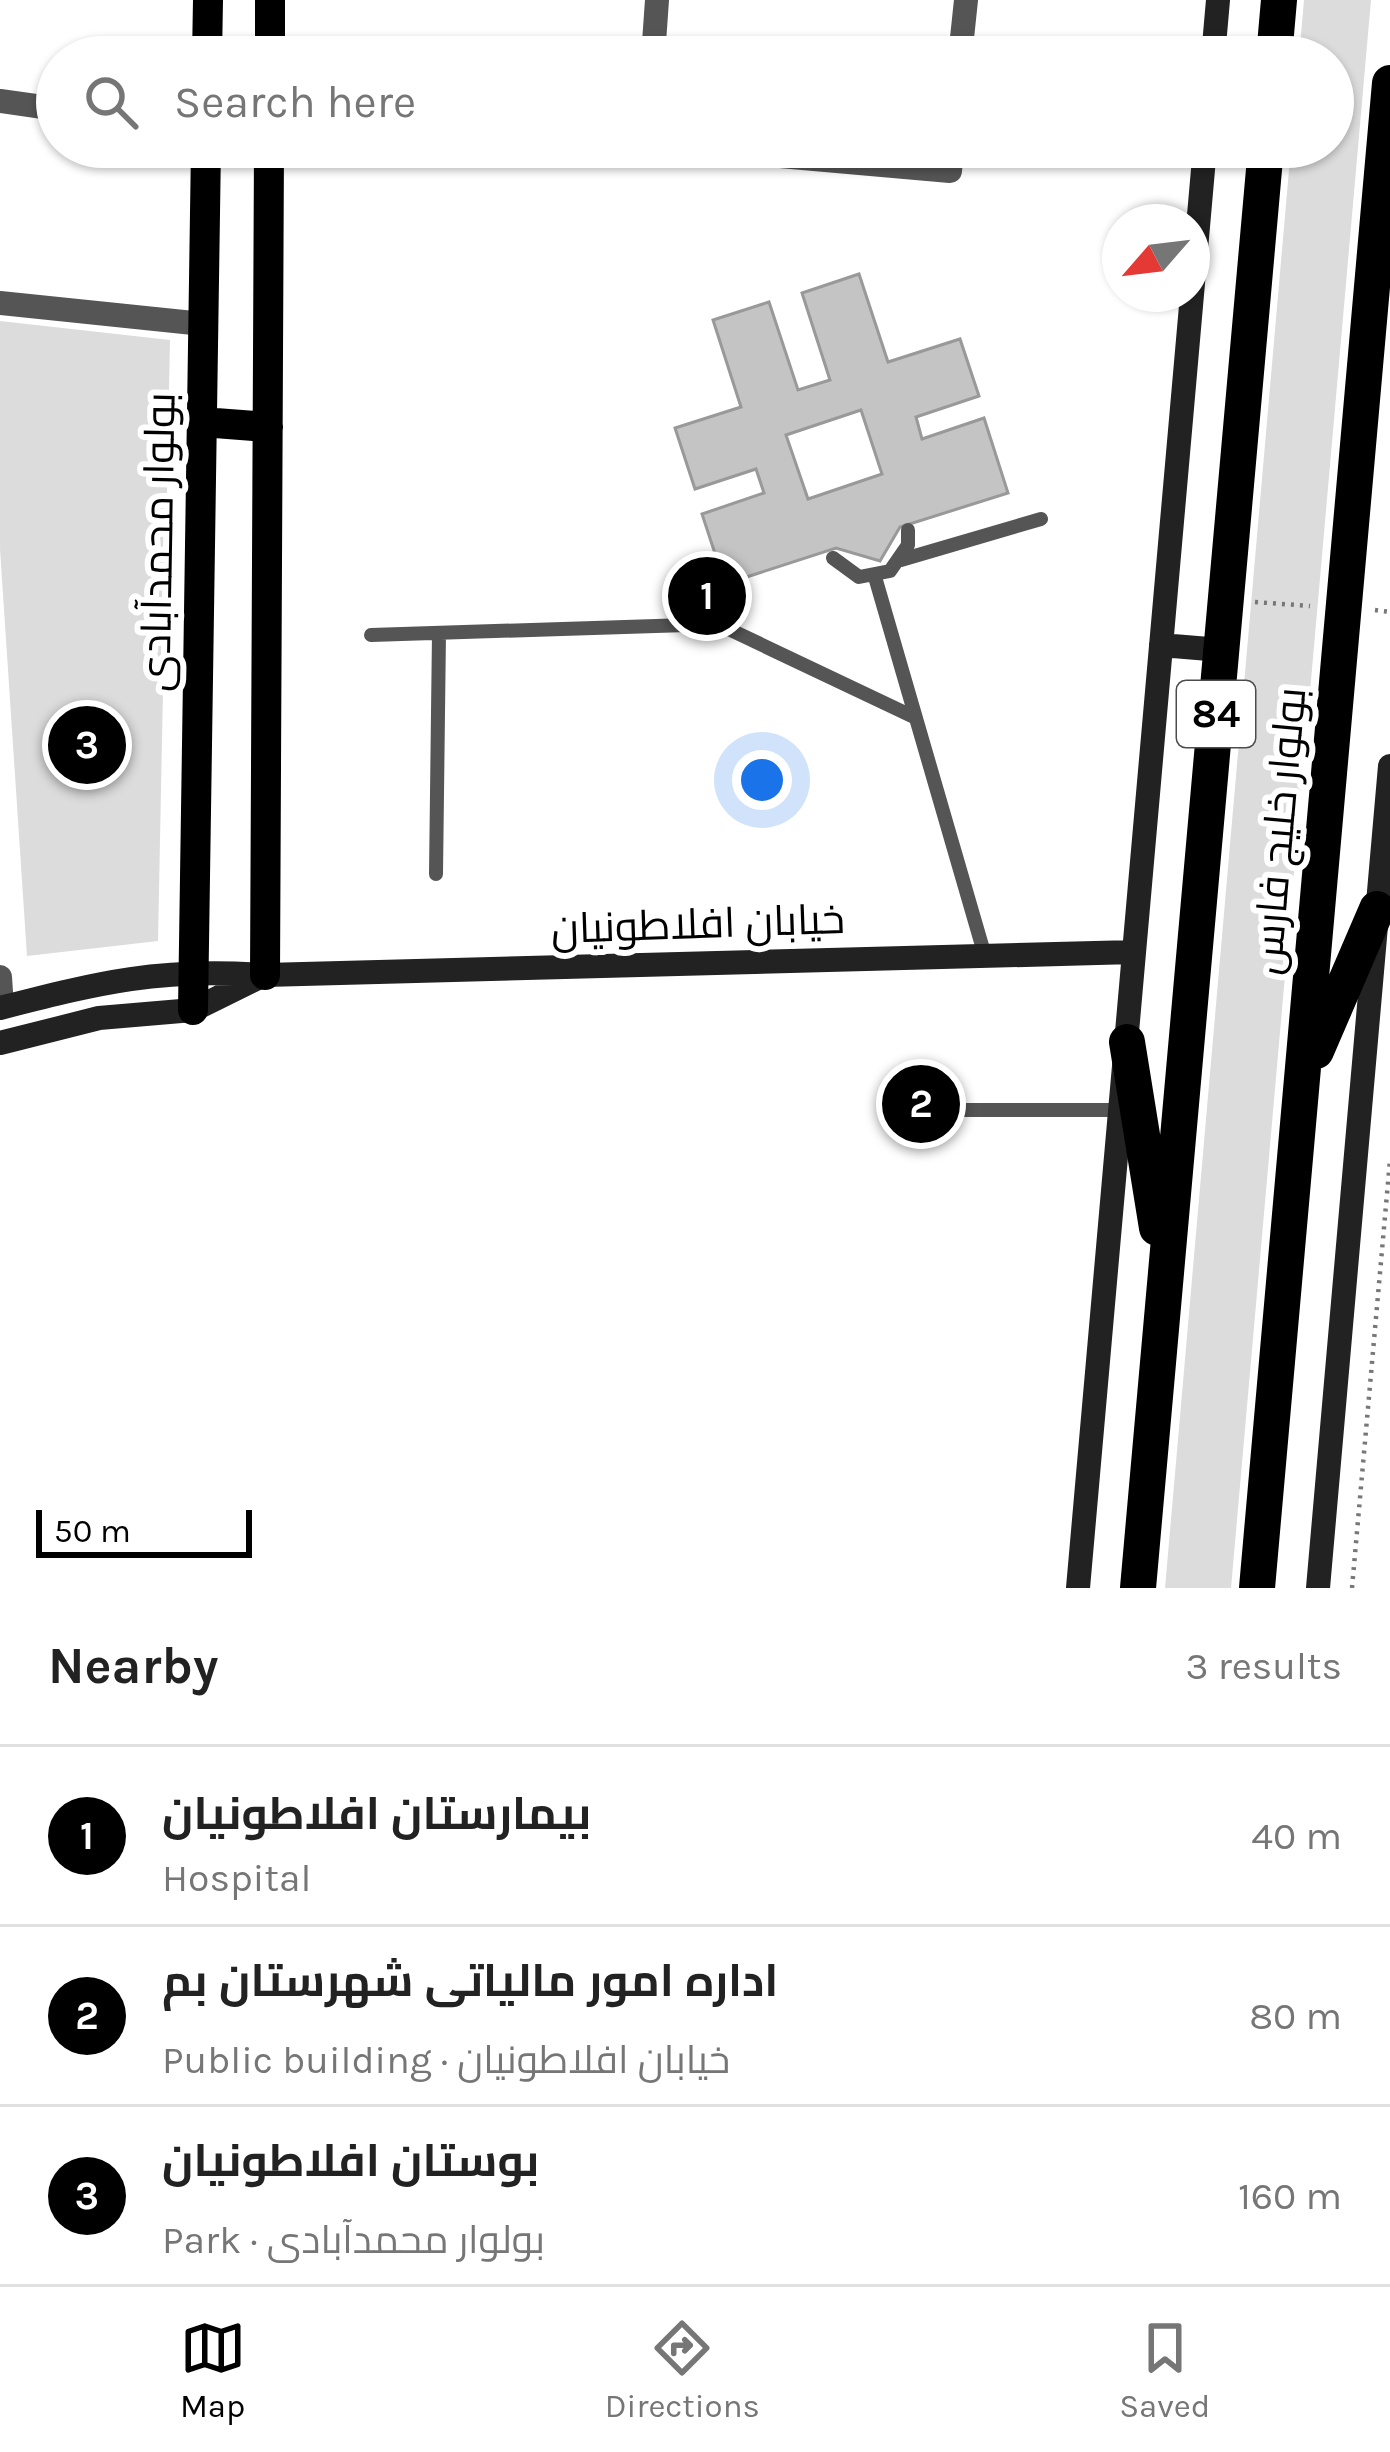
<!DOCTYPE html>
<html lang="en">
<head>
<meta charset="utf-8">
<style>
  :root { --surface:#fff; --page:#f6f6f6; --text:#222; --muted:#767676; --line:#e0e0e0; --accent:#000 }
  body { margin:0; font-family:Karla,Cairo,sans-serif; background:var(--page); color:var(--text) }
  .compass { position:absolute; left:1102px; top:204px; width:108px; height:108px; border-radius:50%; background:var(--surface); box-shadow:0 3px 9px #0004; rotate:242deg }
  .scale { position:absolute; left:36px; bottom:30px; width:216px; box-sizing:border-box; padding-left:12px; border:6px solid #000; border-top:0; font-size:33px; line-height:42px; white-space:nowrap; color:#000; -webkit-text-stroke:9px #fff; paint-order:stroke }
  .you { position:absolute; left:762px; top:780px; width:42px; height:42px; margin:-30px; border:9px solid #fff; border-radius:50%; background:#1a73e8; box-shadow:0 0 0 18px #1a73e833 }
  .badge { display:grid; place-items:center; width:78px; height:78px; border-radius:50%; background:var(--accent); color:#fff; font-size:39px; font-weight:700 }
  .pin { position:absolute; translate:-50% -50%; border:6px solid #fff; box-shadow:0 3px 12px #0006 }
  .list { margin:0; padding:0; list-style:none }
  h2 { display:flex; justify-content:space-between; align-items:center; height:156px; margin:0; padding:0 48px; font-size:51px }
  h2 small { font-size:39px; font-weight:400; color:var(--muted) }
  .list li { display:grid; grid-template-columns:78px 1fr auto; gap:36px; align-items:center; box-sizing:border-box; height:180px; padding:0 48px; border-top:3px solid var(--line) }
  .list b { display:block; font-size:45px; white-space:nowrap }
  .list p { margin:0; font-size:39px; white-space:nowrap; color:var(--muted) }
  .list em { font-size:39px; font-style:normal; color:var(--muted) }
  .icon { flex:none; width:66px; height:66px; fill:none; stroke:currentColor; stroke-width:2; stroke-linecap:round; stroke-linejoin:round }
  .map { position:relative; flex:none; width:1390px; height:1588px; overflow:hidden }
  .search { position:absolute; background:var(--surface); box-shadow:0 3px 9px #0004; left:36px; right:36px; top:36px; height:132px; display:flex; align-items:center; gap:30px; box-sizing:border-box; padding:0 42px; border-radius:66px; color:var(--muted); font-size:45px }
  .sheet { height:696px; background:var(--surface) }
  nav { display:flex; justify-content:space-around; align-items:center; box-sizing:border-box; height:168px; border-top:3px solid var(--line); background:var(--surface); font-size:33px; color:var(--muted) }
  nav a { display:grid; justify-items:center; gap:6px }
  nav .on { color:var(--accent) }
  .map>svg:first-child { display:block }
</style>
</head>
<body>
<div class="map">
<svg width="1390" height="1588" viewBox="0 0 1390 1588">
  <rect width="100%" height="100%" fill="#fff"/>
  <path fill="#dcdcdc" d="M1304 0H1371L1231 1588H1165L1291 147H1333V57H1299Z
    M0 321 170 340 158 941 27 956 0 549Z"/>
  <path fill="#c4c4c4" stroke="#999" stroke-width="3" fill-rule="evenodd" d="M859 274 888 362 960 339 979 396 916 417 922 439 984 418 1008 493 900 527 880 561 836 548 725 584 702 514 764 493 756 469 695 489 675 428 741 407 713 320 769 302 798 390 830 380 802 293ZM861 410 882 474 808 499 786 435Z"/>
  <g fill="none" stroke-linecap="round" stroke-linejoin="round">
    <path stroke="#777" stroke-width="4.5" stroke-dasharray="3 6" stroke-linecap="butt" d="M1255 602 1310 606
      M1375 610 1390 612
      M1352 1588 1390 1160"/>
    <path stroke="#555" stroke-width="14" d="M833 558 859 577 890 571 908 545V530
      M901 560 1041 519
      M875 577 985 956
      M371 635 718 624 916 718
      M436 874 439 633
      M909 1110H1121"/>
    <path stroke="#555" stroke-width="24" d="M653 57 657 0
      M960 57 966 0
      M0 101 57 109
      M679 147 950 171 952 147
      M0 303 203 324
      M0 977 2 1007"/>
    <path stroke="#222" stroke-width="24" d="M1213 57 1218 0
      M1161 645 1221 650
      M0 1008C102 982 158 968 265 975L1134 952
      M0 1043 99 1018 193 1010 262 976
      M1078 1588 1205 147
      M1318 1588 1390 766"/>
    <path stroke="#000" stroke-width="30" d="M207 57 208 0
      M270 57V0
      M202 422 268 427
      M265 975 269 147
      M193 1010 206 147"/>
    <path stroke="#000" stroke-width="36" d="M1274 57 1279 0
      M1127 1042 1157 1228
      M1316 1051 1377 909
      M1138 1588 1266 147
      M1257 1588 1390 83"/>
  </g>
  <g text-anchor="middle" dominant-baseline="central" stroke-width="12" stroke-linejoin="round" paint-order="stroke">
    <rect fill="#fff" stroke="#4c4c4c" stroke-width="3" x="1177" y="681" width="78" height="66" rx="9"/>
    <g font-size="39" font-weight="bold" fill="#000">
      <text x="1216" y="714">84</text>
    </g>
    <g font-size="42" fill="#000" stroke="#fff">
      <text transform="translate(158 542) rotate(-89)">بولوار محمدآبادی</text>
      <text transform="translate(1279 831) rotate(-85)">بولوار خلیج فارس</text>
      <text transform="translate(698 924) rotate(-2)">خیابان افلاطونیان</text>
    </g>
  </g>
</svg>
<svg class="compass" viewBox="-18 -18 36 36"><path d="M0-13l5 13h-10z" fill="#e53935"/><path d="M0 13l5-13h-10z" fill="#767676"/></svg>
<div class="scale">50 m</div>
<div class="you"></div>
<div class="pin badge" style="left:707px;top:596px">1</div>
<div class="pin badge" style="left:921px;top:1104px">2</div>
<div class="pin badge" style="left:87px;top:745px">3</div>
<div class="search"><svg class="icon" aria-label="search" viewBox="0 0 24 24"><circle cx="10" cy="10" r="6"/><path d="M15 15l6 6"/></svg>Search here</div>
</div>
<section class="sheet">
<h2>Nearby<small>3 results</small></h2>
<ul class="list">
<li><span class="badge">1</span><div><b>بیمارستان افلاطونیان</b><p>Hospital</p></div><em>40 m</em></li>
<li><span class="badge">2</span><div><b>اداره امور مالیاتی شهرستان بم</b><p>Public building · خیابان افلاطونیان</p></div><em>80 m</em></li>
<li><span class="badge">3</span><div><b>بوستان افلاطونیان</b><p>Park · بولوار محمدآبادی</p></div><em>160 m</em></li>
</ul>
</section>
<nav>
<a class="on"><svg class="icon" aria-label="map" viewBox="0 0 24 24"><path d="M3 6l6-2 6 2 6-2v14l-6 2-6-2-6 2zM9 4v14M15 6v14"/></svg>Map</a>
<a><svg class="icon" aria-label="directions" viewBox="0 0 24 24"><path d="M12 3l9 9-9 9-9-9zM9 14v-3h6M13 9l2 2-2 2"/></svg>Directions</a>
<a><svg class="icon" aria-label="saved" viewBox="0 0 24 24"><path d="M7 4h10v16l-5-4-5 4z"/></svg>Saved</a>
</nav>
</body>
</html>
